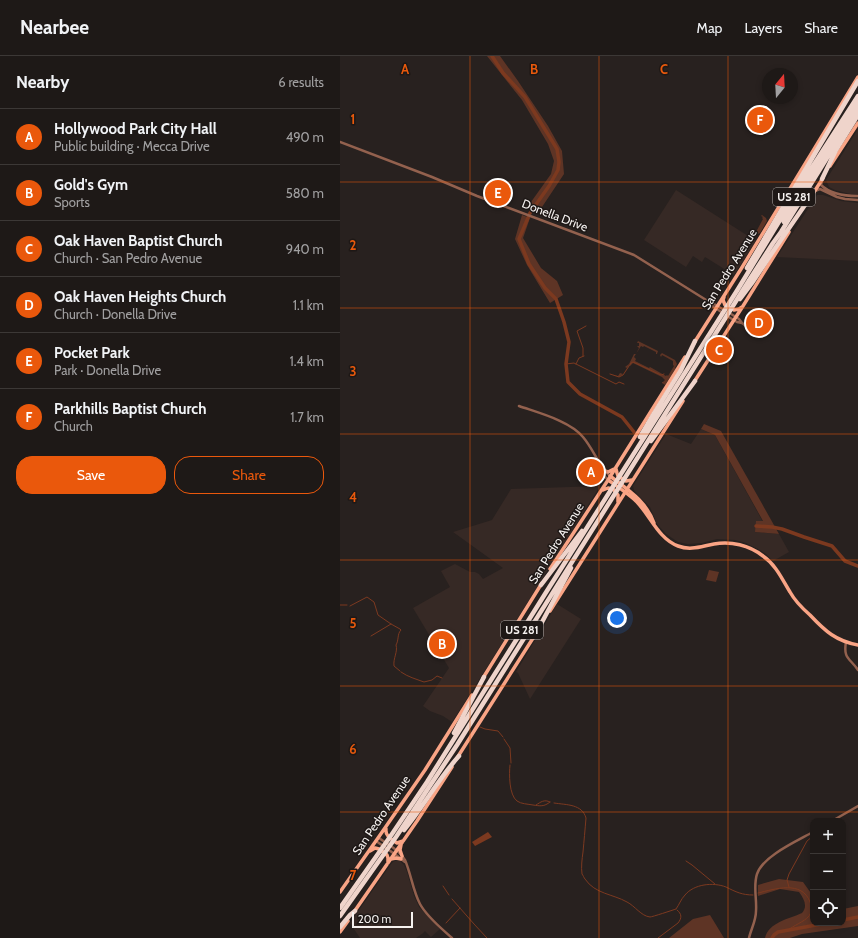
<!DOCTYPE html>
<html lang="en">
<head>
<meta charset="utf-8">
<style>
  :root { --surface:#1e1917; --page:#2b2624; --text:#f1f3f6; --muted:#a1a0a1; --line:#3c3836; --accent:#ea580c }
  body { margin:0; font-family:Cabin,sans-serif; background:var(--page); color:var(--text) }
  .controls { position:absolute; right:12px; bottom:12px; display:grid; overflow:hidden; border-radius:8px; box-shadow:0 2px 6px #0003 }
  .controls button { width:36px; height:36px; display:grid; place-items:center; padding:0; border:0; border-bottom:1px solid var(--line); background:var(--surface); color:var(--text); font:20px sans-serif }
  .compass { position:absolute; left:422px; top:12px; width:36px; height:36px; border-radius:50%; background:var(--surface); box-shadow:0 2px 6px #0003; rotate:18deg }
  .scale { position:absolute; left:12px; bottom:10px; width:61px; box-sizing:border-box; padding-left:4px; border:2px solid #f6f2f0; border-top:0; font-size:11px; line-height:14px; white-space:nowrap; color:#f6f2f0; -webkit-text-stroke:3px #1e1816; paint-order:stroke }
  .you { position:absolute; left:277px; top:562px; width:14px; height:14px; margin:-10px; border:3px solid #fff; border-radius:50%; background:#1a73e8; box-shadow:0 0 0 6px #1a73e833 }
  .badge { display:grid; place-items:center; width:26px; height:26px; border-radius:50%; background:var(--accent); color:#fff; font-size:13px; font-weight:700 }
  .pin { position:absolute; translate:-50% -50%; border:2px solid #fff; box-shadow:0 1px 4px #0006 }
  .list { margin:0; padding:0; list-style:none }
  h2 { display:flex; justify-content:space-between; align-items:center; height:52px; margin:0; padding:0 16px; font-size:17px }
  h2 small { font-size:13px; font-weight:400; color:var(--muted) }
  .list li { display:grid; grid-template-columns:26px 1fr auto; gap:12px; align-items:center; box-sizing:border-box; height:56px; padding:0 16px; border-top:1px solid var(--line) }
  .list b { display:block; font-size:15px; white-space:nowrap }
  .list p { margin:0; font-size:13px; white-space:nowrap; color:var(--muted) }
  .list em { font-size:13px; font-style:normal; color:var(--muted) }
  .actions { display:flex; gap:8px; padding:12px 16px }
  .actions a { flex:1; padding:9px 0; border:1px solid var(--accent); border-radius:16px; text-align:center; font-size:14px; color:var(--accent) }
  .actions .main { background:var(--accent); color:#fff }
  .icon { flex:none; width:22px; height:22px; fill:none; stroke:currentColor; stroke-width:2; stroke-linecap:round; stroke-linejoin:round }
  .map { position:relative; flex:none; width:518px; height:882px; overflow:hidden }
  header { display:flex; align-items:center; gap:24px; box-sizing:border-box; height:56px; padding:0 20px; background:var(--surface); border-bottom:1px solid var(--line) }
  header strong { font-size:19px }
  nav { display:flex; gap:22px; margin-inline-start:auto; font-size:14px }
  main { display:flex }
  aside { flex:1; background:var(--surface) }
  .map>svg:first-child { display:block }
</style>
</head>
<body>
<header>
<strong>Nearbee</strong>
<nav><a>Map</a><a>Layers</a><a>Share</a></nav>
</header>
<main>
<aside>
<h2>Nearby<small>6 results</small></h2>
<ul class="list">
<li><span class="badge">A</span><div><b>Hollywood Park City Hall</b><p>Public building · Mecca Drive</p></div><em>490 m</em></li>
<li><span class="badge">B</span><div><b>Gold's Gym</b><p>Sports</p></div><em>580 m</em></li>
<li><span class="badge">C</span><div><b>Oak Haven Baptist Church</b><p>Church · San Pedro Avenue</p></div><em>940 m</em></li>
<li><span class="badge">D</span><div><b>Oak Haven Heights Church</b><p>Church · Donella Drive</p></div><em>1.1 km</em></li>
<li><span class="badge">E</span><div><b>Pocket Park</b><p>Park · Donella Drive</p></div><em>1.4 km</em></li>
<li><span class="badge">F</span><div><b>Parkhills Baptist Church</b><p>Church</p></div><em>1.7 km</em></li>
</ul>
<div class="actions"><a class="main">Save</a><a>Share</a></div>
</aside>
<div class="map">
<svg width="518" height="882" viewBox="0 0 518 882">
  <rect width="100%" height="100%" fill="#28211f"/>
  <path fill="#362925" d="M518 73V138H510L495 134 489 131 486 124Z
    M336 134 416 185 394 219 365 201 362 206 353 200 346 211 304 184Z
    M477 139H483L501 145 518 147V205L437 201Z
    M361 373 375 379 423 466 415 476 439 478 449 496 433 505 426 498 418 493 406 487 395 484 377 483 362 487 348 488 338 486 326 478 317 468 310 451 297 438 294 434 293 430 326 378 351 388Z
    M260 430 151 605 112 666 103 660 90 655 83 650 109 612 73 552 110 531 101 515 115 508 130 516H135L139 518 143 523 163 512 113 476 152 464 171 433Z
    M217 548 241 563 190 643 178 617 176 616Z
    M57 804 60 805 64 809 67 816 74 840 79 851 100 873 91 881 85 875 82 878 76 882H20L10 867 51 808 53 806Z"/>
  <path fill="#5e3425" d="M147 0H160L178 25 208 70 222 95 224 118 198 157 191 146 211 118 214 105 208 88 182 44Z
    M156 128 166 131 161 147 150 143Z
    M182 159 190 162 183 182 201 212 217 225 223 239 210 247 187 209 175 183Z
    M422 159 426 162 427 165 420 177 418 178 416 176 423 163 422 162 423 161 421 160Z
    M298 285 318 295 317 298H316V296L304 290 303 291 301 290 294 301 296 303 295 305 309 312 310 311 326 320 327 319 328 320 334 310 333 309V305L322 299 321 301 320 299 322 297 335 304 337 308 335 312H336L325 329 322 327V326H323L325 324 322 321 293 307 290 310V308L283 318 279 321 270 318 278 320 280 317 283 318 287 312 285 311 289 308 294 298H296L299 292 297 290H299V287H297Z
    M364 368 381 375 439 478 415 476 416 465H423L375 379 361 373Z
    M369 514 379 516 376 526 366 524Z
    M439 823 463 826 473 840V867H503V853L518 850V870L462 878 450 882H425C429 866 449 863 462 857 468 850 464 843 459 836L440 833 418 840V829Z
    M370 859 384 882H329L353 863Z"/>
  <path fill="#7c391f" d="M148 776 152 781 135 790 132 786Z"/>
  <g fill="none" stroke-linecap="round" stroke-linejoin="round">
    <path stroke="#7c391f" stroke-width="1" d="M243 300V292L237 275 246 270
      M226 308 234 307 276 328 279 326 284 328
      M236 308 239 302 244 300
      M270 318 279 321 283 319 291 307 293 306 321 319 324 318
      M0 549H7
      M10 550 27 541 34 546 38 559 51 568 60 573 61 574C57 578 59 584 56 589 58 596 53 602 54 610L60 615
      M31 580 51 568
      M61 616C68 621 76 623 84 626L92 624 97 620 102 622
      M140 671 145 673 158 675 163 681
      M164 683 170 692 171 707
      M170 709C169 718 169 739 177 745 181 748 188 748 193 749 200 750 204 751 210 746
      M214 747C227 749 242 748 246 762 245 774 244 785 243 796 242 803 241 811 242 818 243 819 244 822 245 823 255 838 273 838 287 846 295 850 301 860 310 861 312 861 333 854 336 853 339 849 341 843 345 839 354 828 373 826 386 831 396 836 402 839 413 839
      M196 749C201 746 204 743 210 746
      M346 805 352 809 375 828
      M103 830 109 839
      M449 831 447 824 449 818 467 785 473 780
      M418 837C435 833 462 824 470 846 472 851 472 857 468 861 465 865 453 870 448 874
      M112 843 134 868 147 882
      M106 867 120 852
      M318 882 338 867C342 862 342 858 337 854"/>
    <path stroke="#7c391f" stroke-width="3.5" d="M152 0 163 17 185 41 217 93 219 106 218 114 209 130 190 157 179 183 189 208 205 232 216 243 224 266 229 286 226 308 228 326 240 338 282 361 294 376
      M416 470 432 471 442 473 464 481 492 490 505 505 518 510
      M503 864 518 861
      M432 882 434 879 438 876 487 867"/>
    <path stroke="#93614e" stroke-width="2.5" d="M0 86 92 121 137 140 294 199 371 247 372 250 383 257
      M482 125 481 129C490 138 506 140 518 140
      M475 135 480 133 497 141 505 143 518 144
      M371 247 374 248 384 254
      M388 256 399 263 402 267
      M387 260 397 266 402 267 406 270
      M179 350C199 357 230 365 243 381 254 394 258 409 270 420
      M260 410 262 417 268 424
      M506 586C503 603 510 602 518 614
      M492 765 518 750
      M39 782C47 788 60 794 65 804 71 818 73 835 80 848 87 861 101 872 112 882
      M36 785 56 799 65 806
      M409 882C411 873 416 865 416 855 417 843 413 830 417 818 423 800 457 785 473 776"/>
    <path stroke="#f9a485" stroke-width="3.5" d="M490 110 518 67
      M467 147 483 122
      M384 241 383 244 385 249 394 254 399 253 402 251
      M354 287 401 213 518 21
      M354 326 403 250 449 176
      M276 413 277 417 278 420 286 425 292 424
      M265 415 268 416 274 413
      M270 420C288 434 306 445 314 467
      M268 424C278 431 289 438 297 446 311 461 319 483 338 490 351 495 362 490 374 488 391 485 409 489 423 500 436 509 442 523 450 536 455 545 462 552 470 559 485 575 496 585 518 589
      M263 434 268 432 273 433 278 439V446
      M210 513 268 424 345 301
      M210 555 343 345
      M143 622 202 527
      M117 702 195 579
      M46 773C45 780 51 783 57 787L63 785
      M61 789 60 794 62 800
      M30 795 35 792 39 793 47 799 48 802V807
      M51 803 56 802 61 803
      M0 836 38 782 85 714 132 639
      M14 856 77 765 112 711
      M0 876 8 865"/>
    <path stroke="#efd4cb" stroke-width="4.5" d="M482 123 496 94 518 59
      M444 166 467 127 518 45
      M407 212 518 25
      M400 243 412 227 436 191 467 146
      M300 381 313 359 341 314 355 285
      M311 385 355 325
      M201 529 242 475
      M194 581 231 512
      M114 677 144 621
      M64 774C84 750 98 723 119 700
      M0 852 52 778 87 726 205 538 398 233 471 113 518 40
      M0 860 56 781 117 689 408 226 433 187 441 176 518 52
      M0 871 10 859 15 855"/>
  </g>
  <path fill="none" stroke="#e8590c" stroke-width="1" stroke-opacity="0.55" d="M130 0V882M259 0V882M388 0V882M0 126H518M0 252H518M0 378H518M0 504H518M0 630H518M0 756H518"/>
  <g text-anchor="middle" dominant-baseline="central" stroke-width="3" stroke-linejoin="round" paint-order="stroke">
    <g fill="#1e1816" stroke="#b5b1af" stroke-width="1">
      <rect x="433" y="132" width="42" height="18" rx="3"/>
      <rect x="161" y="565" width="42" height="18" rx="3"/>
    </g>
    <g font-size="11" font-weight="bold" fill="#f6f2f0">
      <text x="454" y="141">US 281</text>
      <text x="182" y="574">US 281</text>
    </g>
    <g font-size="12" fill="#f6f2f0" stroke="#1e1816">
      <text transform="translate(215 159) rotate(21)">Donella Drive</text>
      <text transform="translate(389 213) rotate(-58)">San Pedro Avenue</text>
      <text transform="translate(216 487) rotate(-58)">San Pedro Avenue</text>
      <text transform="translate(41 759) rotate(-56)">San Pedro Avenue</text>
    </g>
  </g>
  <g font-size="13" text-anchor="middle" font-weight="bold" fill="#e8590c" stroke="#1e1816" stroke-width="3" stroke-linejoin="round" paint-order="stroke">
    <text x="65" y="18">A</text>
    <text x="194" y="18">B</text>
    <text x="324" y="18">C</text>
    <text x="13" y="68">1</text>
    <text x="13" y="194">2</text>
    <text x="13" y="320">3</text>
    <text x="13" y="446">4</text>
    <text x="13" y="572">5</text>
    <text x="13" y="698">6</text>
    <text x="13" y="824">7</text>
  </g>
</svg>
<div class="controls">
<button>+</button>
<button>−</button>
<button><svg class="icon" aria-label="locate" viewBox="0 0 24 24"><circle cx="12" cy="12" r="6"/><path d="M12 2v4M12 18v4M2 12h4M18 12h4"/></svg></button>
</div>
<svg class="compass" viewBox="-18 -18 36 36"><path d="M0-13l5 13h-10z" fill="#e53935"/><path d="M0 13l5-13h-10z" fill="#a1a0a1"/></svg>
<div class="scale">200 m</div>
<div class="you"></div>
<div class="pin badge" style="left:251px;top:416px">A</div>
<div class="pin badge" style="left:102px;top:588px">B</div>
<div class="pin badge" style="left:379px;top:294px">C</div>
<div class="pin badge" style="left:419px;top:267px">D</div>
<div class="pin badge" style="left:158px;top:137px">E</div>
<div class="pin badge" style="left:420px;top:64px">F</div>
</div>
</main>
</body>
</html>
